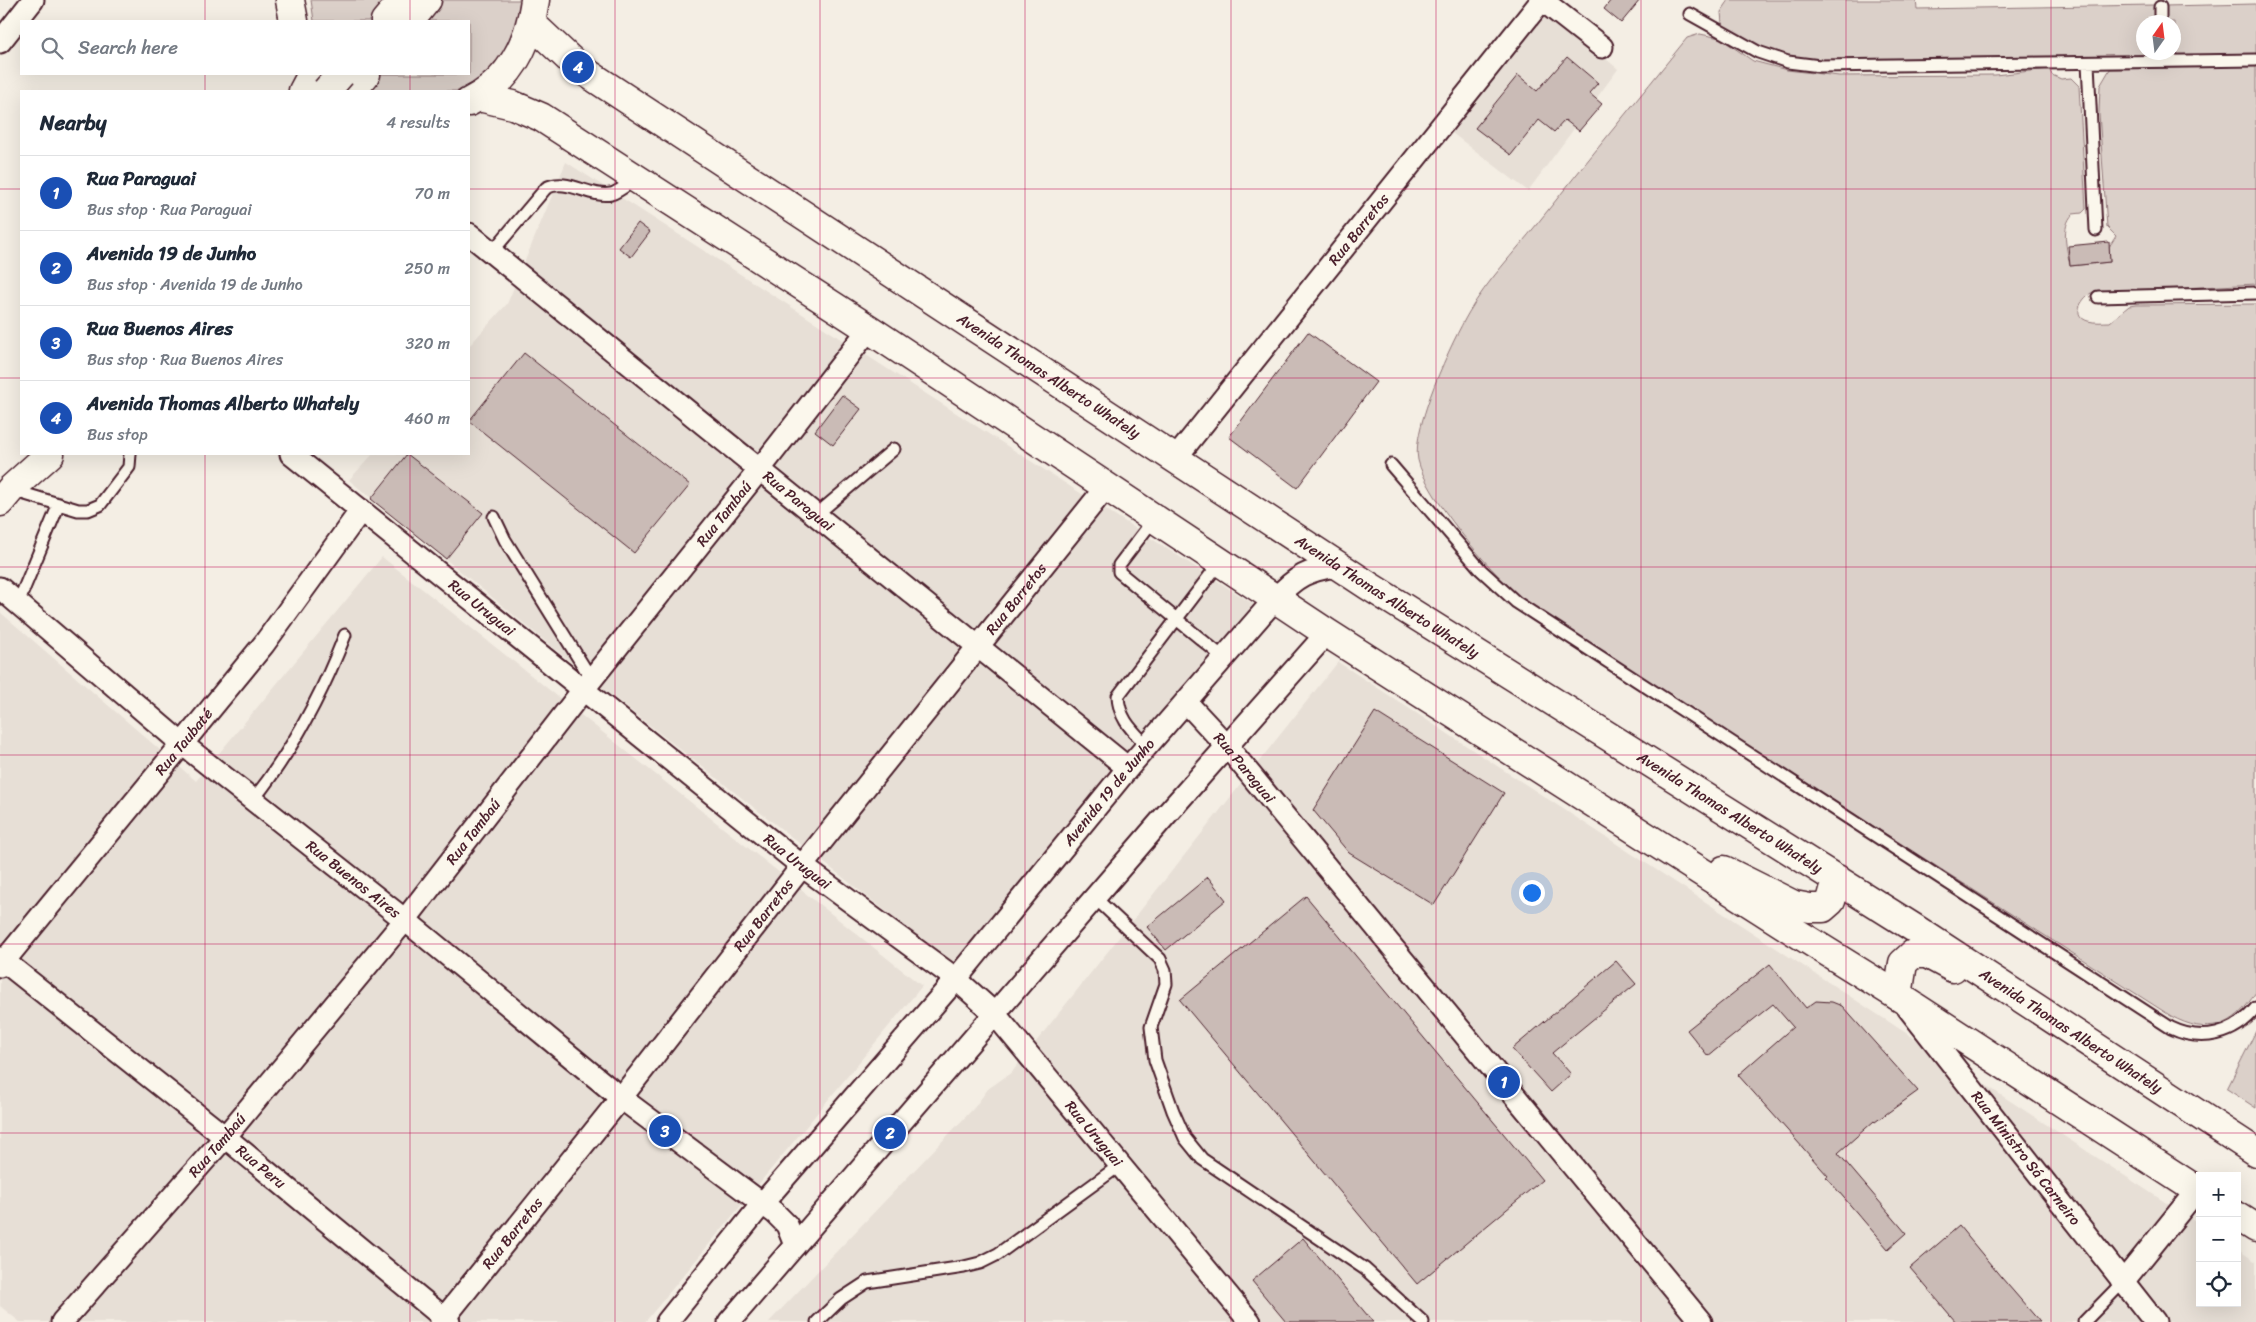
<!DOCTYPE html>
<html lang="en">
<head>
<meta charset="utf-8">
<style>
  :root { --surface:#fff; --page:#f6f6f7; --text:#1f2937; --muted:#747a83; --line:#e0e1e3; --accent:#1f6fb2 }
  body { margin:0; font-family:Sriracha,sans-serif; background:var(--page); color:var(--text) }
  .controls { position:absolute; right:15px; bottom:15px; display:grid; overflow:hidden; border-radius:0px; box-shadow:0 5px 20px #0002 }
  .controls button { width:45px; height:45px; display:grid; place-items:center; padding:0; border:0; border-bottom:1px solid var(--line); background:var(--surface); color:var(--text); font:25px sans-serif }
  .compass { position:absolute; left:2136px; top:15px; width:45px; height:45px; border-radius:50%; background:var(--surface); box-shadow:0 5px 20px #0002; rotate:14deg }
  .you { position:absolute; left:1531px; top:892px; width:18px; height:18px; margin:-12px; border:4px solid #fff; border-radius:50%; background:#1a73e8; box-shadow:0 0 0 8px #1a73e833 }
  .badge { display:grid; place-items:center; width:32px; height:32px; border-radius:50%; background:var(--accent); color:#fff; font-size:16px; font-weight:700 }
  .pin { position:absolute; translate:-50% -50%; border:2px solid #fff; box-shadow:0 1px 5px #0006 }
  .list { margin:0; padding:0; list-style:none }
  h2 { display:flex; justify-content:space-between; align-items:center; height:65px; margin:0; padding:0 20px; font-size:21px }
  h2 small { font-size:16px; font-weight:400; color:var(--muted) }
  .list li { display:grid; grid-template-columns:32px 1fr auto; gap:15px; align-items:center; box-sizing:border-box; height:75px; padding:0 20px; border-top:1px solid var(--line) }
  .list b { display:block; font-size:19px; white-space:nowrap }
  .list p { margin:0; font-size:16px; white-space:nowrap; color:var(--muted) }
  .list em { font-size:16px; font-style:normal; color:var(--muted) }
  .icon { flex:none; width:28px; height:28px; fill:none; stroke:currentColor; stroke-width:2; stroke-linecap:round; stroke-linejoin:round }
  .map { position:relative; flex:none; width:2256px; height:1322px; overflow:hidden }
  .search { position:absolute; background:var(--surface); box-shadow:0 5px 20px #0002; left:20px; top:20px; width:450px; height:55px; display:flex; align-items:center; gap:12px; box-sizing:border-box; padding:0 18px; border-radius:0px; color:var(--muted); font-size:19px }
  .panel { position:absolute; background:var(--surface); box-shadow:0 5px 20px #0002; left:20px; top:90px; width:450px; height:365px; border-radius:0px }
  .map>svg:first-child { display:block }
</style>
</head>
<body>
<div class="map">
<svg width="2256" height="1322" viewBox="0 0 2256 1322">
  <rect width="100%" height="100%" fill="#f4eee4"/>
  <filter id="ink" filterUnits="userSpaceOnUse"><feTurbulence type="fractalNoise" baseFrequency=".02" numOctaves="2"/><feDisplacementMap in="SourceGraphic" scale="10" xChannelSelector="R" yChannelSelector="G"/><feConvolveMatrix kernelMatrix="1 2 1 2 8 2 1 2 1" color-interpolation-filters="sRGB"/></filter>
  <g filter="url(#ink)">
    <path fill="#e7dfd6" d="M1546 8 1618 69 1528 191 1452 133Z
      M566 162 1253 604 954 965 606 691 349 480 373 454H469V346L507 304Z
      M382 557 922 986 645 1322H20L0 1306V612L196 781Z
      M1338 662 2200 1225V1303H2237V1249L2256 1262V1322H769L974 1108 988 1089 1012 1072Z"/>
    <path fill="#dbd0c9" stroke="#92787a" d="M311 0H525L515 41 489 74 462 91H372L346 74H469V21H314Z
      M1729 0H1916L1917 9 2154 5 2155 22H2144V52L2151 53 2145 58 1788 62 1729 36 1722 23 1721 12Z
      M2256 4V58L2185 61 2170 53 2174 52V22H2165L2164 6Z
      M1700 34 1720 38 1753 61 1787 70 1839 76 1995 75 2049 69 2052 75 2061 79 2071 78 2079 86 2086 209 2082 213 2073 214C2060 227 2067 249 2070 266L2110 262 2109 247 2116 236 2107 227 2099 113 2100 86 2110 69 2256 66V284L2091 293C2081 299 2071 316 2088 321 2094 323 2104 322 2110 322L2129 306 2136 305 2256 304V992C2234 1028 2208 1036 2171 1016L1591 646C1567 629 1539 614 1518 595 1489 570 1426 496 1418 460 1411 429 1452 341 1469 312 1487 281 1514 253 1537 224 1586 162 1637 100 1687 38Z
      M2256 1031V1108L2227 1089Z"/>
    <path fill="#cabbb6" stroke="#4a1f2b" d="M1611 0H1640L1621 23 1604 9Z
      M1567 57 1598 83 1589 93 1602 104 1579 131 1565 120 1554 132 1539 120 1511 155 1475 128 1518 75 1537 91Z
      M638 223 650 232 631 257 619 248Z
      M2109 242 2110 262 2070 266 2068 246Z
      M1308 332 1376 382 1297 488 1229 437Z
      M524 353 690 485 634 553 469 421Z
      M842 395 861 409 833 445 815 431Z
      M407 454 483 513 446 559 371 499Z
      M1375 712 1504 793 1434 905 1349 853 1313 810Z
      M1208 877 1226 900 1166 950 1147 927Z
      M1306 896 1542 1180 1417 1284 1180 1000Z
      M1616 961 1636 984 1552 1053 1571 1074 1551 1092 1512 1049Z
      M1770 964 1806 1008 1816 1001 1832 1002 1842 1006 1918 1091 1875 1122 1874 1121 1838 1153 1906 1233 1888 1249 1826 1177 1828 1176 1738 1075 1793 1027 1773 1004 1708 1056 1687 1030Z
      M1959 1226 2001 1277 2040 1322H1956L1910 1268Z
      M1303 1238 1373 1322H1286L1252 1281Z"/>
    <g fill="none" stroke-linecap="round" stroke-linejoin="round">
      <g stroke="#4a1f2b" stroke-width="15">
        <path id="service" d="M1690 14 1758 52 1788 62 1820 66 2256 60
          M2160 22V7
          M2088 63 2096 230
          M492 252 546 188C567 177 589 198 611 194 619 192 628 184 635 179
          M2098 297 2256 293
          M1391 465 1481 570 1516 602 2171 1028C2202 1043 2234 1035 2256 1008
          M12 490 78 510H88L100 505 129 467 130 454
          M816 515 894 449
          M494 517 505 540 592 680
          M1154 519 1119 565V572L1224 658
          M18 603 59 504
          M1147 746C1132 730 1119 719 1118 696L1220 562
          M253 800C293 750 322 694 345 635
          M1094 897 1160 959 1165 970 1166 984 1151 1027 1155 1060 1173 1111 1185 1138 1202 1159 1365 1269 1423 1322
          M817 1322 841 1299 867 1282 964 1267 980 1263 998 1254 1120 1165
          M2084 1322 2122 1283"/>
      </g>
      <g stroke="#4a1f2b" stroke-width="25">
        <g id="minor">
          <path d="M1542 0 1602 47"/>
          <path d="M0 42 33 0"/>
          <path id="s1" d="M469 234 1128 768"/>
          <path id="s2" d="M291 454 802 866 956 979 994 1013 1250 1322"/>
          <path id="s3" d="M1175 459 1542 0"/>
          <path id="s4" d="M0 588 181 743 405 920 621 1098 775 1213 787 1225 795 1245"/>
          <path id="s5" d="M1186 702 1226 745 1701 1322"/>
          <path id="s6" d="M0 958 225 1137 449 1322"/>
          <path id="s7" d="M0 966 264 644 361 510"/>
          <path id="s8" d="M1908 1008 2155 1322"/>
          <path d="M2122 1283 2197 1190"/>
          <path id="s9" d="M62 1322 225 1137 405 920 583 690 760 469 869 329"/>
          <path id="s10" d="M441 1322 621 1098 802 866 1106 487"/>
          <path id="s11" d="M667 1322 762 1204 956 979 1128 768 1275 599C1297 575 1307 571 1339 565"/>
          <path d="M729 1322 1165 816 1327 633"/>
        </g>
      </g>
      <g stroke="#4a1f2b" stroke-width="31">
        <g id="secondary">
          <path d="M290 0 294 21"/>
          <path d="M385 21 403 0"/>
          <path d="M410 21 427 0"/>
          <path id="s12" d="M532 24 578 67 1369 586 1914 928 2256 1152"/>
          <path d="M303 91 312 74"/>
          <path d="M352 91 366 74"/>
          <path d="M479 97 513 105 541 117 869 329 1327 633 1797 933 1898 996 2200 1192"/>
          <path d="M469 102C510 82 529 44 535 0"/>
          <path d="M0 502 11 489 50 454"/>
          <path d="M1724 870 1794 905 1810 908H1823L1831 901 1837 879"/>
          <path d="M1898 996 1903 963 1913 954H1927L1953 968"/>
          <path d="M2237 1216 2256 1228"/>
        </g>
      </g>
      <use href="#service" stroke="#fbf7ec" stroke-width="11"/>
      <use href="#minor" stroke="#fbf7ec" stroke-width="21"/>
      <use href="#secondary" stroke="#fbf7ec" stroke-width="28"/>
      <g stroke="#4a1f2b" stroke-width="31" stroke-linecap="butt">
        <path id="secondary-bridge" d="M326 91 341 74"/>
      </g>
      <use href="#secondary-bridge" stroke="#fbf7ec" stroke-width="28"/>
    </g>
  </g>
  <path fill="none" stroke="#c2185b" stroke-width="1" stroke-opacity="0.55" d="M205 0V21M410 0V21M615 0V1322M820 0V1322M1025 0V1322M1231 0V1322M1436 0V1322M1641 0V1322M1846 0V1322M2051 0V1322M205 74V91M410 74V91M0 189H21M469 189H2256M0 378H21M469 378H2256M205 454V1322M410 454V1322M0 567H2256M0 755H2256M0 944H2256M0 1133H2256"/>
  <g text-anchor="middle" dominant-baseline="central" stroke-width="5" stroke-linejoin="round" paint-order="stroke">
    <g font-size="15" fill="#4a1f2b" stroke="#fbf7ec">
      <text stroke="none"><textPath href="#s3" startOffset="294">Rua Barretos</textPath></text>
      <text stroke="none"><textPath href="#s12" startOffset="626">Avenida Thomas Alberto Whately</textPath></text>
      <text stroke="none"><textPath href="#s1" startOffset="424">Rua Paraguai</textPath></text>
      <text stroke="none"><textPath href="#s9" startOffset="1045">Rua Tambaú</textPath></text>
      <text stroke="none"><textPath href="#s12" startOffset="1030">Avenida Thomas Alberto Whately</textPath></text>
      <text stroke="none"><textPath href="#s10" startOffset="924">Rua Barretos</textPath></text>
      <text stroke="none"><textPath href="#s2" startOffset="245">Rua Uruguai</textPath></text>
      <text stroke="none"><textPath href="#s7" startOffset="290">Rua Taubaté</textPath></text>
      <text stroke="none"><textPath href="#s5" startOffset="88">Rua Paraguai</textPath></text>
      <text stroke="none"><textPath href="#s11" startOffset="690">Avenida 19 de Junho</textPath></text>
      <text stroke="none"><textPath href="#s12" startOffset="1435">Avenida Thomas Alberto Whately</textPath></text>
      <text stroke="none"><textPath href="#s9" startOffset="640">Rua Tambaú</textPath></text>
      <text stroke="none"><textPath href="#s2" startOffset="650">Rua Uruguai</textPath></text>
      <text stroke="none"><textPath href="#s4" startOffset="458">Rua Buenos Aires</textPath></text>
      <text stroke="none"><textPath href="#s10" startOffset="519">Rua Barretos</textPath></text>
      <text stroke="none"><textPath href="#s12" startOffset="1840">Avenida Thomas Alberto Whately</textPath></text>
      <text stroke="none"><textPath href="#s2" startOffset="1055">Rua Uruguai</textPath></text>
      <text stroke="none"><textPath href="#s9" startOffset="235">Rua Tambaú</textPath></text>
      <text stroke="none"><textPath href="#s8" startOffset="191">Rua Ministro Sá Carneiro</textPath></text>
      <text stroke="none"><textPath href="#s6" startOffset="334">Rua Peru</textPath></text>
      <text stroke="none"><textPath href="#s10" startOffset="114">Rua Barretos</textPath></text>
    </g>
  </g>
</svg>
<div class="controls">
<button>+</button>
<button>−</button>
<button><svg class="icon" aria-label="locate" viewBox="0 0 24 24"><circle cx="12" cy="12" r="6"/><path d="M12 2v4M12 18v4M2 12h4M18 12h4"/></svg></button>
</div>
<svg class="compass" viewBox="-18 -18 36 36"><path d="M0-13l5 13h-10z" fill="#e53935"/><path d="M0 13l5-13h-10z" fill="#747a83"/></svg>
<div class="you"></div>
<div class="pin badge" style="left:1504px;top:1082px;background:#1a4fb4">1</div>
<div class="pin badge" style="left:890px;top:1133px;background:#1a4fb4">2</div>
<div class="pin badge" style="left:665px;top:1131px;background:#1a4fb4">3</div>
<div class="pin badge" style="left:578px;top:67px;background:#1a4fb4">4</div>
<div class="search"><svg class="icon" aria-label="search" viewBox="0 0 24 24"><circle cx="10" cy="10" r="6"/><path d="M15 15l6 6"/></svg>Search here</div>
<section class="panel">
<h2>Nearby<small>4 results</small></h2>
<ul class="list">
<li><span class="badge" style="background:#1a4fb4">1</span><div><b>Rua Paraguai</b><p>Bus stop · Rua Paraguai</p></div><em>70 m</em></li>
<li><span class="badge" style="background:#1a4fb4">2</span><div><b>Avenida 19 de Junho</b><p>Bus stop · Avenida 19 de Junho</p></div><em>250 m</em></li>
<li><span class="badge" style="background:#1a4fb4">3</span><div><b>Rua Buenos Aires</b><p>Bus stop · Rua Buenos Aires</p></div><em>320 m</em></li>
<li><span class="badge" style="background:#1a4fb4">4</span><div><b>Avenida Thomas Alberto Whately</b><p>Bus stop</p></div><em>460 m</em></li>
</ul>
</section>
</div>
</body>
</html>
